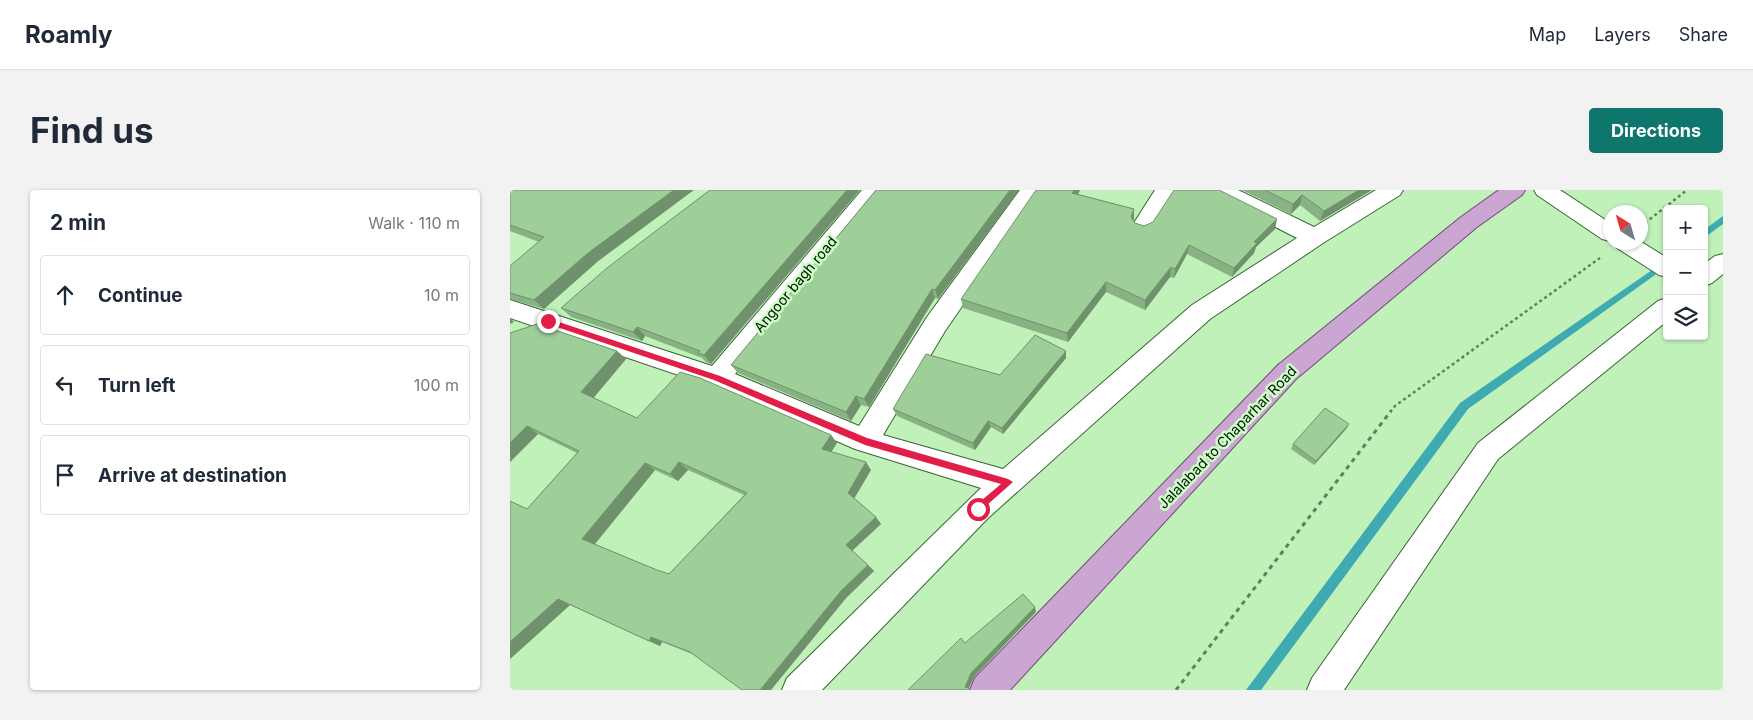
<!DOCTYPE html>
<html lang="en">
<head>
<meta charset="utf-8">
<style>
  :root { --surface:#fff; --page:#f2f2f3; --text:#1f2937; --muted:#747a83; --line:#e0e1e3; --accent:#0f766e }
  body { margin:0; font-family:Inter,sans-serif; background:var(--page); color:var(--text) }
  .controls { position:absolute; right:15px; top:15px; display:grid; overflow:hidden; border-radius:5px; box-shadow:0 1px 4px #0004 }
  .controls button { width:45px; height:45px; display:grid; place-items:center; padding:0; border:0; border-bottom:1px solid var(--line); background:var(--surface); color:var(--text); font:25px sans-serif }
  .compass { position:absolute; left:1093px; top:15px; width:45px; height:45px; border-radius:50%; background:var(--surface); box-shadow:0 1px 4px #0004; rotate:323deg }
  .stop { position:absolute; width:15px; height:15px; margin:-11px; border:4px solid #e11d48; border-radius:50%; background:#fff }
  .stop.end { background:#e11d48; border-color:#fff; box-shadow:0 1px 5px #0008 }
  .list { margin:0; padding:0; list-style:none }
  h2 { display:flex; justify-content:space-between; align-items:center; height:65px; margin:0; padding:0 20px; font-size:21px }
  h2 small { font-size:16px; font-weight:400; color:var(--muted) }
  .list li { display:grid; grid-template-columns:32px 1fr auto; gap:15px; align-items:center; box-sizing:border-box; height:80px; margin:0 10px 10px; padding:0 10px; border:1px solid var(--line); border-radius:5px }
  .list b { display:block; font-size:19px; white-space:nowrap }
  .list em { font-size:16px; font-style:normal; color:var(--muted) }
  .icon { flex:none; width:28px; height:28px; fill:none; stroke:currentColor; stroke-width:2; stroke-linecap:round; stroke-linejoin:round }
  .map { position:relative; flex:none; width:1213px; height:500px; overflow:hidden; border-radius:5px }
  header { display:flex; align-items:center; gap:30px; box-sizing:border-box; height:70px; padding:0 25px; background:var(--surface); border-bottom:1px solid var(--line) }
  header strong { font-size:24px }
  nav { display:flex; gap:28px; margin-inline-start:auto; font-size:18px }
  .intro { display:flex; align-items:center; justify-content:space-between; box-sizing:border-box; height:120px; padding:0 30px }
  h1 { margin:0; font-size:35px }
  .button { padding:12px 22px; border-radius:5px; background:var(--accent); color:#fff; font-size:18px; font-weight:700 }
  main { display:flex; gap:30px; padding:0 30px }
  aside { flex:1; background:var(--surface); border-radius:5px; box-shadow:0 1px 4px #0004 }
  .map>svg:first-child { display:block }
</style>
</head>
<body>
<header>
<strong>Roamly</strong>
<nav><a>Map</a><a>Layers</a><a>Share</a></nav>
</header>
<div class="intro"><h1>Find us</h1><a class="button">Directions</a></div>
<main>
<aside>
<h2>2 min<small>Walk · 110 m</small></h2>
<ul class="list">
<li><svg class="icon" aria-label="ahead" viewBox="0 0 24 24"><path d="M12 20V5M6 11l6-6 6 6"/></svg><div><b>Continue</b></div><em>10 m</em></li>
<li><svg class="icon" aria-label="left" viewBox="0 0 24 24"><path d="M17 20v-9H6M10 6l-5 5 5 5"/></svg><div><b>Turn left</b></div><em>100 m</em></li>
<li><svg class="icon" aria-label="arrive" viewBox="0 0 24 24"><path d="M6 21V4h12l-3 4 3 4H6"/></svg><div><b>Arrive at destination</b></div></li>
</ul>
</aside>
<div class="map">
<svg width="1213" height="500" viewBox="0 0 1213 500">
  <rect width="100%" height="100%" fill="#bff1b9"/>
  <g fill="none" stroke-linecap="round" stroke-linejoin="round">
    <path fill="#40aab2" fill-rule="evenodd" d="M1213 26V34L1194 48V40Z
      M1142 80 1147 83 1145 85 958 219 751 500H736L950 213Z"/>
    <g stroke="#396534" stroke-width="2">
      <path id="minor" d="M352 0H375L225 184 349 236 417 127 510 0H532L435 141 373 245 493 279 682 115 787 48 702 5 699 0H728L804 37 866 0H893L890 5 813 53 700 129 478 328 312 500H272L277 488 471 298 345 259 198 195 0 128V110L202 176Z
        M645 0H667L641 41 633 44 625 41 622 36Z
        M1024 0H1050L1100 33V51L1092 49 1027 5Z
        M1130 51 1157 68V87L1149 85 1107 58 1104 52Z
        M1213 64V84L1202 93 1194 96V74L1205 66Z
        M1157 108V131L988 269 834 500H797L802 488 968 253 1148 111Z"/>
    </g>
    <g stroke="#6f4c76" stroke-width="2">
      <path id="major" d="M989 0H1015L1012 5 967 37 786 189 500 500H460L465 488 768 175 951 27Z"/>
    </g>
    <path stroke="#61815e" stroke-width="2.5" stroke-dasharray="3 3" stroke-linecap="butt" d="M1135 33 1177 0
      M880 222 885 216 1090 68"/>
    <path stroke="#61815e" stroke-width="3" stroke-dasharray="4.5 4.5" stroke-linecap="butt" d="M666 500 881 221"/>
    <use href="#minor" fill="#fff" fill-rule="evenodd"/>
    <use href="#major" fill="#cca6d2" fill-rule="evenodd"/>
  </g>
  <path fill="#89b284" fill-rule="evenodd" d="M0 0 87 72 34 119 0 109V76L29 52 0 41Z
    M200 0 201 174 196 172 192 168 135 146 132 151 61 127 51 118Z
    M366 0H509L428 109 425 108 359 217 351 215 341 231 228 183 221 175Z
    M570 0 568 4 624 19V29L623 31 625 33 634 36 765 39 746 57 744 63 722 87 677 64 664 88 660 87 635 120 596 102 558 152 453 118 451 109Z
    M732 0H862L810 31 790 15 781 24Z
    M0 143 107 161 116 169 83 208 127 228 321 245 327 253 321 262 361 280 344 309 371 334 342 360 364 381 337 407 182 464 152 452 150 456 60 415 0 469V311L17 319 67 263 28 244 0 272ZM145 280 168 291 178 280 234 305 159 384 147 380 85 354Z
    M556 168 493 244 481 237 465 260 387 226 383 219 490 185Z
    M837 238 804 275 781 259 783 254Z"/>
  <path fill="#6f916b" d="M164 0H184L87 72 34 119 24 110 78 63Z
    M337 0H350L201 174 194 165Z
    M500 0H509L428 109 425 100Z
    M564 0H570L563 13 562 3Z
    M849 0H862L810 31 814 21Z
    M792 5 790 15 781 24 783 14Z
    M624 19V29L620 37 621 27Z
    M767 29 765 39 746 57 744 63 722 87 724 78 744 52Z
    M679 55 677 64 664 88 665 79Z
    M661 77 660 87 635 120V110Z
    M596 92V102L558 152 557 143Z
    M422 99 425 108 359 217 354 209Z
    M0 128 4 132 0 134Z
    M127 137 135 146 132 151 123 142Z
    M107 161 116 169 81 211 71 202Z
    M556 161V168L493 244 492 238Z
    M346 206 351 215 341 231 336 222Z
    M478 231 481 237 465 260 463 253Z
    M839 234 837 238 804 275 806 271Z
    M17 236 28 244 0 272V253Z
    M321 245 327 253 318 267 312 259Z
    M169 272 178 280 168 291 160 284Z
    M356 272 361 280 343 310 338 303Z
    M135 273 145 280 84 355 72 349Z
    M366 327 371 334 342 361 336 355Z
    M358 375 364 381 337 407 261 500H250L331 401Z
    M48 409 60 415 0 469V452Z
    M525 417 526 422 464 487 458 500 455 497 461 483Z
    M141 447 152 452 150 456 139 451Z"/>
  <path fill="#9fcf99" stroke="#6f916b" fill-rule="evenodd" d="M0 0H164L78 63 24 110 0 103V76L34 47 0 35Z
    M200 0H337L194 165 188 163 190 161 127 137 123 142 51 118 97 78Z
    M366 0H500L425 100 422 99 354 209 346 206 336 222 221 175Z
    M526 0H564L562 3 624 19 621 27 625 33 634 36 643 32 664 0H709L767 29 744 52 747 53 724 78 679 55 665 79 661 77 635 110 596 92 557 143 451 109Z
    M755 0H849L814 21 792 5 783 14Z
    M27 134 107 161 71 202 127 228 170 182 190 188 321 245 312 259 356 272 338 303 366 327 336 355 358 375 331 401 250 500H232L180 462 141 447 139 451 48 409 0 452V311L17 319 69 261 17 236 0 253V143ZM169 272 237 303 159 384 147 380 72 349 135 273 160 284Z
    M525 145 556 161 492 238 478 231 463 253 383 219 416 164 490 185Z
    M815 218 839 234 806 271 783 254Z
    M513 404 525 417 461 483 455 497 461 499 459 500H398L451 448 455 453Z"/>
  <path fill="#e11d48" d="M35 129H40L210 186 357 248 498 289 503 292 468 323 464 319 465 316 491 294 355 255 204 190 35 133Z"/>
  <g text-anchor="middle" dominant-baseline="central" stroke-width="5" stroke-linejoin="round" paint-order="stroke">
    <g font-size="14" fill="#021102" stroke="#ccfec6">
      <text transform="translate(285 94) rotate(-50)">Angoor bagh road</text>
      <text transform="translate(717 247) rotate(-46)">Jalalabad to Chaparhar Road</text>
    </g>
  </g>
</svg>
<div class="controls">
<button>+</button>
<button>−</button>
<button><svg class="icon" aria-label="layers" viewBox="0 0 24 24"><path d="M12 4l9 5-9 5-9-5zM3 14l9 5 9-5"/></svg></button>
</div>
<svg class="compass" viewBox="-18 -18 36 36"><path d="M0-13l5 13h-10z" fill="#e53935"/><path d="M0 13l5-13h-10z" fill="#747a83"/></svg>
<div class="stop" style="left:468px;top:319px"></div>
<div class="stop end" style="left:38px;top:131px"></div>
</div>
</main>
</body>
</html>
